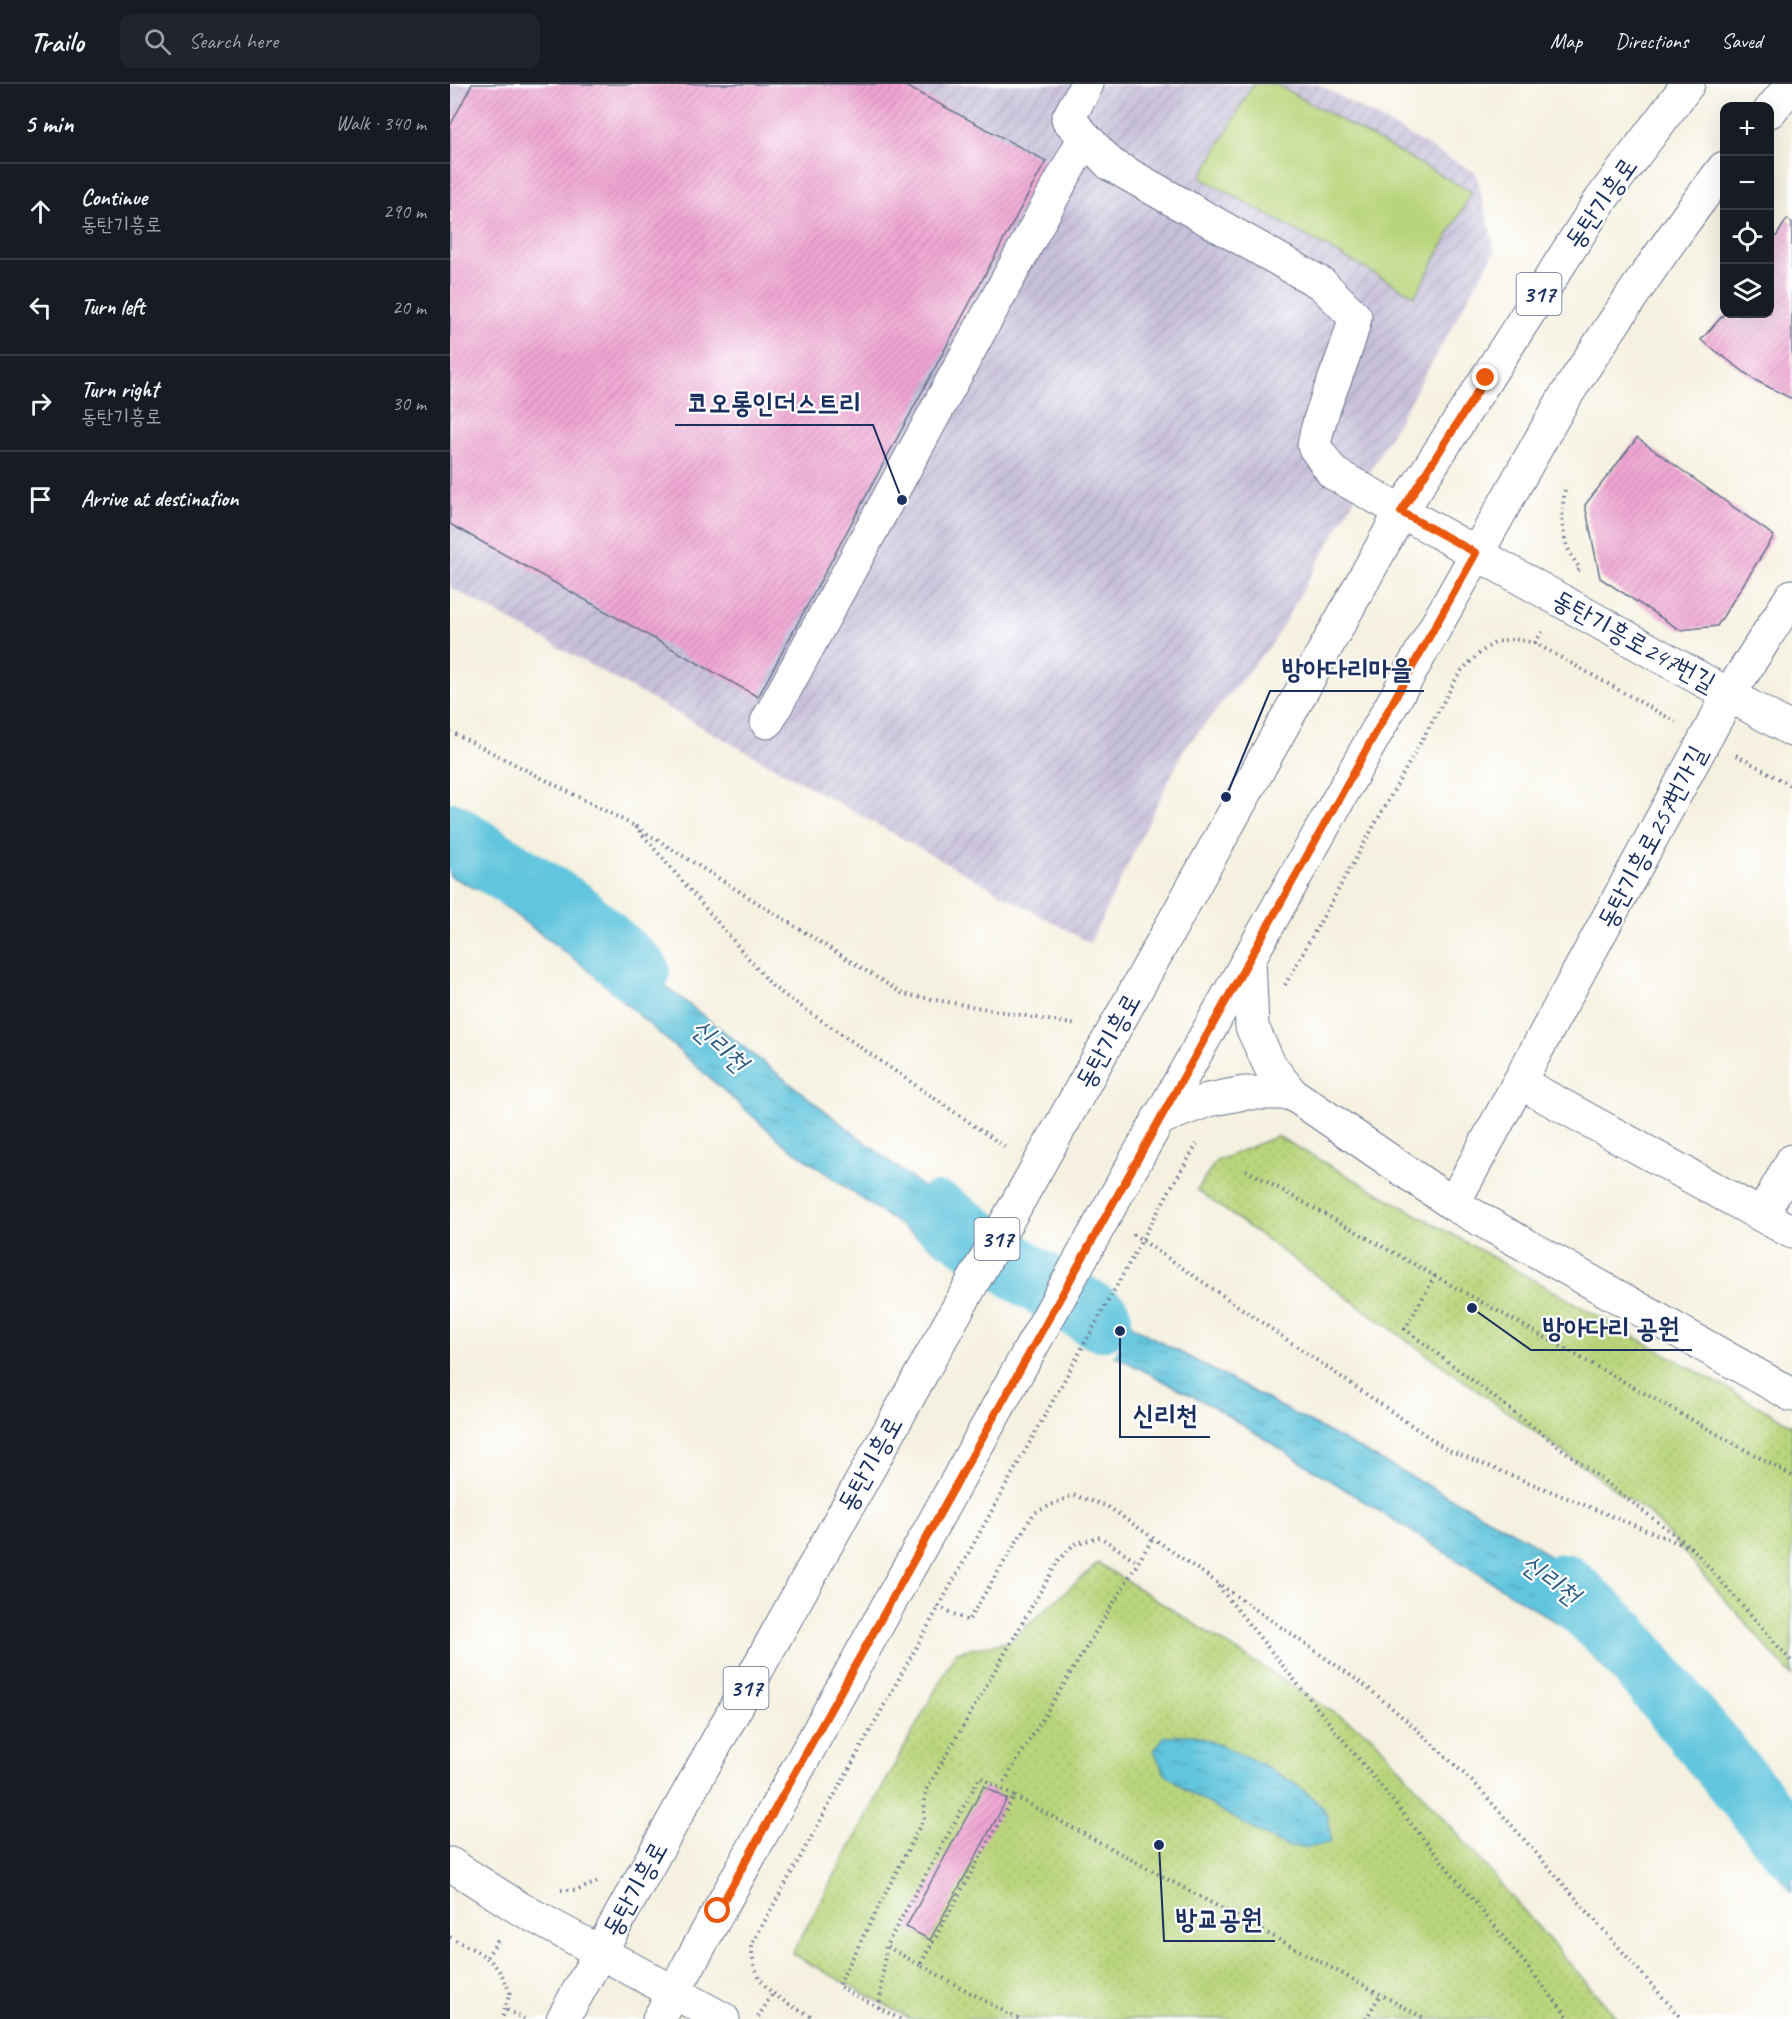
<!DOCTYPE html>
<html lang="en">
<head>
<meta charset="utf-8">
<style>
  :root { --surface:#171b24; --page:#20242c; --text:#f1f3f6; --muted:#9ea1a6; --line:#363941 }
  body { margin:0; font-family:Caveat,"Poor Story",sans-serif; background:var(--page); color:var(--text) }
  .controls { position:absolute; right:18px; top:18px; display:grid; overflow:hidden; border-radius:12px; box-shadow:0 6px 24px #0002 }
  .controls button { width:54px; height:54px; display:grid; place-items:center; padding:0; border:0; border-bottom:2px solid var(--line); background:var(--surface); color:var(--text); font:30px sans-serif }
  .stop { position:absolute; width:18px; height:18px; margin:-14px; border:4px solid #ea580c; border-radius:50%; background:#fff }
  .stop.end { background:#ea580c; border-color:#fff; box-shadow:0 2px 6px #0008 }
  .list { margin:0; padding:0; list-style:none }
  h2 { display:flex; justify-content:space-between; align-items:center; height:78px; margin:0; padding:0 24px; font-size:26px }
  h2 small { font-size:20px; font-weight:400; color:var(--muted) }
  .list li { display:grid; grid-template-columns:39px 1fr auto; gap:18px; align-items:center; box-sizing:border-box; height:96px; padding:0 24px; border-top:2px solid var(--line) }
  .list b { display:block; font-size:22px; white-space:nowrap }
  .list p { margin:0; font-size:20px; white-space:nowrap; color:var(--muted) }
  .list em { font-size:20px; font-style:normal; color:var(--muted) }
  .icon { flex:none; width:33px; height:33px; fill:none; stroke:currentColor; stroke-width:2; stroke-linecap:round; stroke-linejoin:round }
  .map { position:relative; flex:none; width:1342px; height:1935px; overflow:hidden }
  header { display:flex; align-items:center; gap:36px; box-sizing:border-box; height:84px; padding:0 30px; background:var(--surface); border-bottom:2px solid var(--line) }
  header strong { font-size:28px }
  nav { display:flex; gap:33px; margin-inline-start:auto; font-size:21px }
  .search { width:420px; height:54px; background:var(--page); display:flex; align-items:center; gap:15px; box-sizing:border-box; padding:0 21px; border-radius:12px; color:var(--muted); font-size:22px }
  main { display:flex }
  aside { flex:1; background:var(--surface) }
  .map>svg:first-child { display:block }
</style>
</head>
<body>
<header>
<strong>Trailo</strong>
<div class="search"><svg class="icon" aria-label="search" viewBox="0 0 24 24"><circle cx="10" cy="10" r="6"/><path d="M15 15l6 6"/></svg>Search here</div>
<nav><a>Map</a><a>Directions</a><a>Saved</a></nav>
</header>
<main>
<aside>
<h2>5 min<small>Walk · 340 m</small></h2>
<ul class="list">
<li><svg class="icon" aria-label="ahead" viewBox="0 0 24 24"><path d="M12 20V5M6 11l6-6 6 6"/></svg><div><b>Continue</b><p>동탄기흥로</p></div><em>290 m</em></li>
<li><svg class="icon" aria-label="left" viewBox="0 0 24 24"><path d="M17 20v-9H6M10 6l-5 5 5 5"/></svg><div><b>Turn left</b></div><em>20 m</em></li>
<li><svg class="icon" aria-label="right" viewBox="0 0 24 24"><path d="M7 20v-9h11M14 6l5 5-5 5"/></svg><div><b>Turn right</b><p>동탄기흥로</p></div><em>30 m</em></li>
<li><svg class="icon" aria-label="arrive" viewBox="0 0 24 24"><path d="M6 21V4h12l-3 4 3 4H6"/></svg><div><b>Arrive at destination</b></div></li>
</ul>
</aside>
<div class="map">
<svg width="1342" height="1935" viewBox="0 0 1342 1935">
  <defs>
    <pattern id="industrial-furrows" width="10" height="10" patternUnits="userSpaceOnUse" patternTransform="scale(1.5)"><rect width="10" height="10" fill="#c7c0d9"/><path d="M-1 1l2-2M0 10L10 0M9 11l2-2" fill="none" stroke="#aaa5bd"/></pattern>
    <pattern id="grass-dots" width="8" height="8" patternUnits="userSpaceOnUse" patternTransform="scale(1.5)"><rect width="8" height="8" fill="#b9d57b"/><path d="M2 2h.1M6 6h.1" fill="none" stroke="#9eb76d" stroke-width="1.8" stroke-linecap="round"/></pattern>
    <pattern id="water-ripples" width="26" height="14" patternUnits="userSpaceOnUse" patternTransform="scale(1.5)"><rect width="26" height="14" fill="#60c5dd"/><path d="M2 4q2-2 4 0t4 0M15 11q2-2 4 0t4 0" fill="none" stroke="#4ea0b6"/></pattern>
    <pattern id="building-hatch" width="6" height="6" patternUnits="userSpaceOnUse" patternTransform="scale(1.5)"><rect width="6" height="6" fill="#efa5d1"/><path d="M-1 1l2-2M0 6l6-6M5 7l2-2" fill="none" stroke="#cc8eb6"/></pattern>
  </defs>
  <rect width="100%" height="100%" fill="#fff"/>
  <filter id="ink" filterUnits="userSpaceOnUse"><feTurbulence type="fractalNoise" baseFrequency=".0167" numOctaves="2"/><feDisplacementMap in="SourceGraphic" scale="12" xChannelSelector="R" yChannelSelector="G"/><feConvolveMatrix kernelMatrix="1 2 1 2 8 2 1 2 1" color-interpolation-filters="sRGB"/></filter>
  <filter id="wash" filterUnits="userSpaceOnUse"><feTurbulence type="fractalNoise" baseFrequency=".008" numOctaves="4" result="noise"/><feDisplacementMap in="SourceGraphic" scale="24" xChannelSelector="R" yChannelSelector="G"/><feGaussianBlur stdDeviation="1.35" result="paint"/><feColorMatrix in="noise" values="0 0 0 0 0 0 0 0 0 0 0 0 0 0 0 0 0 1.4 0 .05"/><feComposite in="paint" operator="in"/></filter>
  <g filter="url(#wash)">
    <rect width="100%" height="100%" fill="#f5f1e0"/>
    <path fill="url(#industrial-furrows)" d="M0 0H868L1026 89 1045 167 823 558 734 665 640 859 0 503Z"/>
    <path fill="url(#grass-dots)" stroke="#6a826c" stroke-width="1.5" d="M827 1052 1342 1341V1592L1201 1431 747 1106 766 1077Z
      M648 1479 923 1653 1168 1935H461L342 1870 506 1568 560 1557Z"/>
    <path fill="#b9d57b" stroke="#6a826c" stroke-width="1.5" d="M803 0H825L1022 108 965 212 751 94Z"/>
    <path fill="url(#water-ripples)" stroke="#3e7a9e" stroke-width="1.5" d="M0 750 123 830 511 1133 564 1170 545 1191 566 1206 579 1178 696 1250 1077 1455 1167 1526 1176 1562 1255 1658 1284 1671 1342 1739V1808L1251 1696 1123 1549 764 1323 561 1218 566 1207 541 1205 334 1060 136 884 39 811 0 792Z
      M743 1651C777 1663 859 1698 876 1730 880 1738 880 1750 881 1758L862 1763H838L814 1751 737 1707 714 1688 704 1666 715 1652Z"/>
    <path fill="#f5f1e0" d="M512 1130 566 1168 558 1197 565 1202 577 1176 580 1175 683 1238 663 1274 560 1220 561 1209 539 1207 489 1172Z"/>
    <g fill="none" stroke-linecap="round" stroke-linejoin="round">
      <path stroke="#60c5dd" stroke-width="64" d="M0 750 119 826 188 888
        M489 1130 576 1190 650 1235
        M1113 1501 1169 1553 1342 1763"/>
    </g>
    <g id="blocks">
      <path fill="url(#building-hatch)" d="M22 0H452L596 77 308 613 0 440V42Z
        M1337 135 1342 139V315L1305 296 1251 256 1274 230H1320V162Z
        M1187 354 1324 452 1267 542 1230 546 1150 494 1135 421Z
        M534 1702 557 1715 480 1856 456 1843Z"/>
    </g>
  </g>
  <g filter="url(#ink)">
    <use href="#blocks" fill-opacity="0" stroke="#67738c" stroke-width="1.5"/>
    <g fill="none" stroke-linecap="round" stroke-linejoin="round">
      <g stroke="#67738c" stroke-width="35">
        <path id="minor" d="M637 0 618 35 660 80 872 200 905 233C896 278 871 317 864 362L883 389 1342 646
          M317 638 635 53
          M1069 998 1342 1148
          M841 1009 1003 1120 1342 1311
          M708 1035 758 1016 794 1009H841L820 982 802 943 799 874
          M1003 1120 1279 611 1342 512
          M1312 1131 1342 1077
          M0 1780 69 1824 273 1935"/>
      </g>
      <g stroke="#67738c" stroke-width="35">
        <path id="major" d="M1320 27 1342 0
          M614 1036 951 428 1150 117 1238 0
          M683 1081 1113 316C1164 237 1216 159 1274 84
          M113 1935 480 1274
          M209 1935 548 1323"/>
      </g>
      <path stroke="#67738c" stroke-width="4" stroke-dasharray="1.5 4.5" stroke-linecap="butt" d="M1115 406C1110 434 1111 462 1130 484L1128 487
        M1085 559 1094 545
        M0 647 185 742 453 910 627 941
        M1286 671 1342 702
        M185 742 323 903 558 1065
        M835 901 1010 588C1037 562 1046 549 1085 559L1226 638
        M796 1086 1342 1392
        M722 1102 747 1060
        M683 1150 996 1365 1243 1465
        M985 1192 955 1245 1243 1465 1342 1578
        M768 1502 1120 1935
        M488 1522 518 1537 584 1429 623 1411 657 1422 917 1603 963 1642 1026 1701 1232 1935
        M554 1698 703 1454
        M111 1806H128L147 1798
        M0 1853C32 1871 47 1873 60 1909L52 1935
        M37 1873 49 1854
        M470 1881 436 1862 530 1693 564 1712
        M429 1924 436 1862
        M57 1926 74 1935
        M308 1933 322 1911
        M366 1935C332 1916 301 1905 302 1860L585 1349
        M450 1935 388 1902 474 1734 475 1708 608 1477 624 1460 650 1453 688 1478
        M568 1935 470 1881 564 1712 976 1935
        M916 1935 930 1911"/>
      <use href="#minor" stroke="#fff" stroke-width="33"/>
      <use href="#major" stroke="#fff" stroke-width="33"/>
      <g stroke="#67738c" stroke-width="35" stroke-linecap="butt">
        <path id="major-bridge" d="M480 1274 614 1036
          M548 1323 683 1081"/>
      </g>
      <path stroke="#67738c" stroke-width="4" stroke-dasharray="1.5 4.5" stroke-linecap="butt" d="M585 1349 722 1102"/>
      <use href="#major-bridge" stroke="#fff" stroke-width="33"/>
    </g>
  </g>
  <g fill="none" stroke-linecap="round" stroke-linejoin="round" filter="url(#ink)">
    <path stroke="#ea580c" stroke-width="8" d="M268 1827 1026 469 951 428 1036 294"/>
  </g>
  <g text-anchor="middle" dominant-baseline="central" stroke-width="4.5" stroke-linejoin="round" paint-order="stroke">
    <g fill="#fff" stroke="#5f6d8e" stroke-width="1.5">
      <rect x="1066.5" y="189" width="45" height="42" rx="4.5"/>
      <rect x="524.5" y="1134" width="45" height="42" rx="4.5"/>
      <rect x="273.5" y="1583" width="45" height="42" rx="4.5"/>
    </g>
    <g font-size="24" font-weight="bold" fill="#1b2f5e">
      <text x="1089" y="210">317</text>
      <text x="547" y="1155">317</text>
      <text x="296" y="1604">317</text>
    </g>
    <g font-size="26" fill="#1b2f5e" stroke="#fff">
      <text transform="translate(1151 119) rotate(-55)">동탄기흥로</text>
      <text transform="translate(1184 557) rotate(29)">동탄기흥로247번길</text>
      <text transform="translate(1202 753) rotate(-62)">동탄기흥로257번가길</text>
      <text transform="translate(658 957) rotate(-61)">동탄기흥로</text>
      <text transform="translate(420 1380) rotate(-61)">동탄기흥로</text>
      <text transform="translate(185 1805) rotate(-61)">동탄기흥로</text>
    </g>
    <g font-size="27" font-style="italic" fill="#305c84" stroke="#fff">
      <text transform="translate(270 961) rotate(42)">신리천</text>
      <text transform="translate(1101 1495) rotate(37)">신리천</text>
    </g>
  </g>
  <path fill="none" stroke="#1b2f5e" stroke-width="2" d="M452 416L423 341H225M776 713L820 607H974M1022 1224L1081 1266H1242M670 1247L670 1353H760M709 1761L714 1857H825"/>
  <g fill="#1b2f5e" stroke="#fff" stroke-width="2">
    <circle cx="452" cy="416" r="6"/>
    <circle cx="776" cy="713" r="6"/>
    <circle cx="1022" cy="1224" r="6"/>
    <circle cx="670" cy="1247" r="6"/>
    <circle cx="709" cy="1761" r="6"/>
  </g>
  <g font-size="27" text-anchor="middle" font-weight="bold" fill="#1b2f5e" stroke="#fff" stroke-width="4.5" stroke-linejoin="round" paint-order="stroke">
    <text x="324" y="328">코오롱인더스트리</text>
    <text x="897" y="594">방아다리마을</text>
    <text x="1161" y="1253">방아다리 공원</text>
    <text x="715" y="1340">신리천</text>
    <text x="769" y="1844">방교공원</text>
  </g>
</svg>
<div class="controls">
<button>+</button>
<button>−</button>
<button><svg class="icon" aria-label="locate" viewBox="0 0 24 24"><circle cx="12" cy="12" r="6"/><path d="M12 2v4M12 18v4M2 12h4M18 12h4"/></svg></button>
<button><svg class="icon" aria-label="layers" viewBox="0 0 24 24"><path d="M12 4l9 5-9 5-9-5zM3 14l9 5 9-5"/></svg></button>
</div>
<div class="stop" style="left:268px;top:1827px"></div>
<div class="stop end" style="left:1036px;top:294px"></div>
</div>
</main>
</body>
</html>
